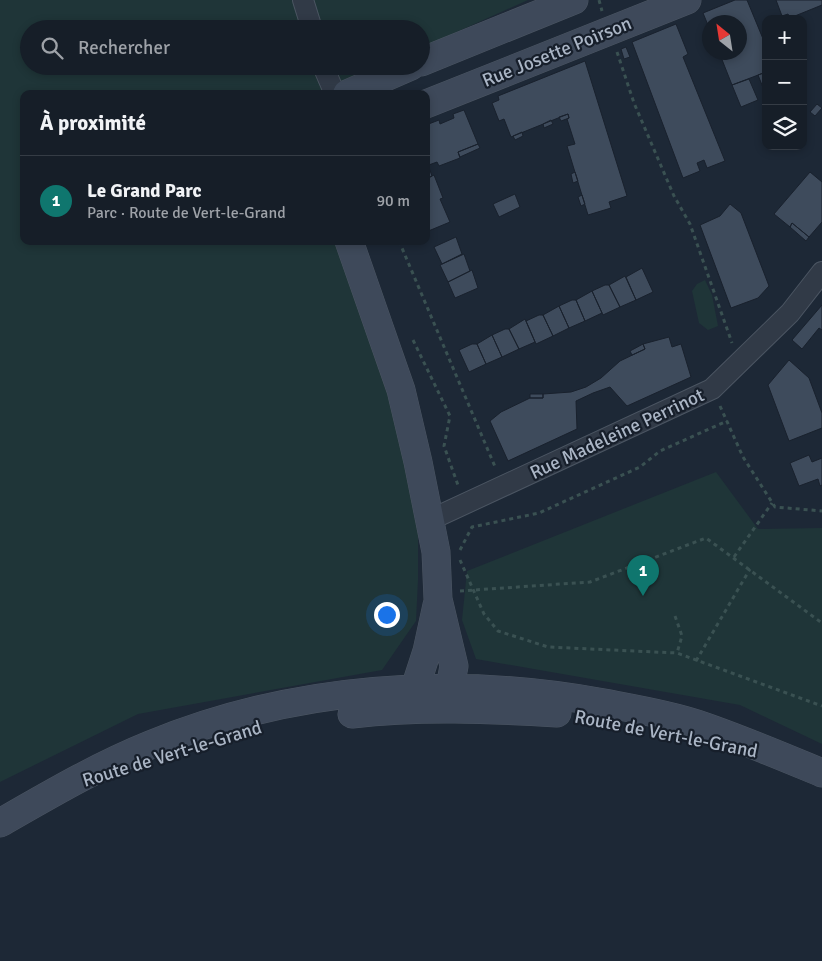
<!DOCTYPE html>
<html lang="fr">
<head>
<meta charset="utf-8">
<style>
  :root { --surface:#161e28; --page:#232b34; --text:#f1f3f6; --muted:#9ea2a8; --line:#353c45; --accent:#0f766e }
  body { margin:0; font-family:Signika,sans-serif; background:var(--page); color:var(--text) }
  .controls { position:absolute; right:15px; top:15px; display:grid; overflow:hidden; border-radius:10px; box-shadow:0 2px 8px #0003 }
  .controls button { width:45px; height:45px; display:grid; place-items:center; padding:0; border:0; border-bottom:1px solid var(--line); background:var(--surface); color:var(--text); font:25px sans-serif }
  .compass { position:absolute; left:702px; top:15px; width:45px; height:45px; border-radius:50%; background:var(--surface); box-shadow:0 2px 8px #0003; rotate:330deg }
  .you { position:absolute; left:386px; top:614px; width:18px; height:18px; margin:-12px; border:4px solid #fff; border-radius:50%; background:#1a73e8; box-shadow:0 0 0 8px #1a73e833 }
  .badge { display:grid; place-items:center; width:32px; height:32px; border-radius:50%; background:var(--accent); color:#fff; font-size:16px; font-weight:700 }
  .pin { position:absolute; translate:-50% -41px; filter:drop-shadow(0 1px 2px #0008) }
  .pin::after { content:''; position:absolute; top:26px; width:18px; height:15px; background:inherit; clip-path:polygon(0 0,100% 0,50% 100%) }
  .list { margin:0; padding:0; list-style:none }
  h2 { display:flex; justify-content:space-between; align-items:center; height:65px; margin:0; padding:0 20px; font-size:21px }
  h2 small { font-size:16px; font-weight:400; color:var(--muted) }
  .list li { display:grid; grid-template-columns:32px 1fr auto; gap:15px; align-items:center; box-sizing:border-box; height:90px; padding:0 20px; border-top:1px solid var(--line) }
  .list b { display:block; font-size:19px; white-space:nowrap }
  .list p { margin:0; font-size:16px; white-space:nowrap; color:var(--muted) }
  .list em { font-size:16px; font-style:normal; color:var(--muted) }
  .icon { flex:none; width:28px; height:28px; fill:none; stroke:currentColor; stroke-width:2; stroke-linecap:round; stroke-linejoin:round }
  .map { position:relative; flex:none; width:822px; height:961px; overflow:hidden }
  .search { position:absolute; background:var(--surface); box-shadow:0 2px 8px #0003; left:20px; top:20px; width:410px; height:55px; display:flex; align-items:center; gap:12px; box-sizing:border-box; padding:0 18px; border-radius:28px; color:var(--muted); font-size:19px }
  .panel { position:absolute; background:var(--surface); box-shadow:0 2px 8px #0003; left:20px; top:90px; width:410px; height:155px; border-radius:10px }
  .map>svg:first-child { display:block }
</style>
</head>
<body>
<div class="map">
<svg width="822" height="961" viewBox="0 0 822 961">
  <rect width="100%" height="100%" fill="#1d2836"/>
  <path fill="#1f3538" d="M0 0H528L421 48V29H29V66H381L325 94H24V241H341L393 398 418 514V580L416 621 382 670 138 714 0 782Z
    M705 280 712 295 718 326 708 330 699 323 692 291 697 284Z
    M716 472 758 529 822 528V744L740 705 476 659 462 620 467 571Z"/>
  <path fill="#3e4b5c" stroke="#19212d" d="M735 0H747L766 46V72L732 85 719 52H740V22H710V30L703 13Z
    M776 0H822V5L790 18 788 14 782 16Z
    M676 24 688 54 683 57 725 161 707 168 704 160 697 163 700 171 683 178 632 42Z
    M626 47 630 57 624 59 621 49Z
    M585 61 627 196 609 202 611 208 588 215 567 146 575 144 567 119 569 118 568 114 511 137 504 119 499 121 492 103 499 100 498 96Z
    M766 72V95L758 75Z
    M749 79 758 100 741 107 732 85Z
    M817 104 822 108 815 116 810 112Z
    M464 110 478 144 458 152 460 158 439 166 437 162 426 166V125L439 120 440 124 454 118 453 114Z
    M568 114 569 118 561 121 559 117Z
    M551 120 553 124 544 128 543 124Z
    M522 132 523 136 515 140 513 136Z
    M478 144 480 148 460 157 458 152Z
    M428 165 432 176 428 178 426 173Z
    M575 172 578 181 573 183 571 174Z
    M810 172 822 182V222L809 237 792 223 790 227 774 214Z
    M426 173 428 178 434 175 443 198 440 199 450 222 426 232Z
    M515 194 520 207 499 217 493 204Z
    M582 195 585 204 581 206 578 197Z
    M730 204 741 213 769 286 758 298 731 308 700 225 720 216Z
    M792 223 809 237 806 241 790 227Z
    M456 237 462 254 442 264 434 247Z
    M464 254 470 271 448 282 440 265Z
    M642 268 653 292 636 300 626 277Z
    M472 270 478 288 455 298 448 282Z
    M625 276 636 300 620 307 609 285Z
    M605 285H609L620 307 603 315 592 291Z
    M592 291 602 313 585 321 576 300Z
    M572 300H576L585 321 569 328 559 306Z
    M822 305V330L819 328 802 349 792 340Z
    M559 306 569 328 553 336 543 315Z
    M539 315H543L553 336 536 344 526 321Z
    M525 319 535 342 519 349 509 329Z
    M505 329H509L519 349 502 357 492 335Z
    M492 335 502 357 486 364 477 344Z
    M669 337 672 347 681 344 691 377 627 406 610 387 593 393 576 401 577 429 508 461 490 421 501 412 530 398H543V394L571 392 586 387 601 378 620 361 645 349 643 344Z
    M472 344H477L486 364 469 372 459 350Z
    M643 344 645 349 632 355 630 351Z
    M789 360 809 378 822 413V428L789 441 768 385Z
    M530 394H543V398H530Z
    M809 455 812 462 822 458V485L820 486 818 479 799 486 790 463Z"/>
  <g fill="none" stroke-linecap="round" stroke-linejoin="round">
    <g stroke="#4b5562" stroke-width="22">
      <path id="street" d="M303 0 312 29
        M323 66 335 94
        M430 520 712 389 790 313 822 272"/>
    </g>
    <g stroke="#4b5562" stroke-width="29">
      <path id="secondary" d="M421 62 574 0
        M347 94 411 66
        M426 104 687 0
        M349 241 401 390 418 462 436 552 438 599 454 666 450 687 433 695
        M418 704 415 688 427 651 437 605
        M352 714C421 706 488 709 557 713
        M0 823C49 795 98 766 150 745 293 686 453 675 604 703 635 709 667 714 697 724 739 738 781 756 822 773"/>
    </g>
    <path stroke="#3a5152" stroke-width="3" stroke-dasharray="4 4" stroke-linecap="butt" d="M599 0 602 11
      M617 52 634 103 674 196 690 224 732 343
      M399 241 496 469
      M413 340 450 416 444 446 459 488
      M720 406 743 457 775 507 822 511
      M460 550 472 527 539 513 640 467 660 451 727 421
      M734 557 772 503
      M460 560 484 614 498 631 548 647 677 653 822 706
      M460 591 590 582 706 538 822 623
      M675 616 682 636 677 653
      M696 661 750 569"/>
    <use href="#street" stroke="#313a47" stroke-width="20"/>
    <use href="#secondary" stroke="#3e495a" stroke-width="28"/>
  </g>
  <g text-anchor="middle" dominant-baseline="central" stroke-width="4.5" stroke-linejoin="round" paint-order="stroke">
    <g font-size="19" fill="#aab5c5" stroke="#171f2b">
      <text transform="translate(557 52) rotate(-22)">Rue Josette Poirson</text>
      <text transform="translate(617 434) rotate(-25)">Rue Madeleine Perrinot</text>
      <text transform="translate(666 734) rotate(11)">Route de Vert-le-Grand</text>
      <text transform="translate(172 754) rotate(-17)">Route de Vert-le-Grand</text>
    </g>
  </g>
</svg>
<div class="controls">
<button>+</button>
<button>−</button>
<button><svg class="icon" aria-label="layers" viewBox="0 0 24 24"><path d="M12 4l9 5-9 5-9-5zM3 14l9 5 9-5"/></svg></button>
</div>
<svg class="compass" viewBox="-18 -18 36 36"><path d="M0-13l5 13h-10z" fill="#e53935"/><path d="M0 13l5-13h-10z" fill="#9ea2a8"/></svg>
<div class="you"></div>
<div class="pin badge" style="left:643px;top:596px">1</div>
<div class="search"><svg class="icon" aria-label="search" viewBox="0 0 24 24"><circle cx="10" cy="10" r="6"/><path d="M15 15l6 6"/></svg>Rechercher</div>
<section class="panel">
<h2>À proximité<small></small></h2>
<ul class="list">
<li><span class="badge">1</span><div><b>Le Grand Parc</b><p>Parc · Route de Vert-le-Grand</p></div><em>90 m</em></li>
</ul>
</section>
</div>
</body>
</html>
